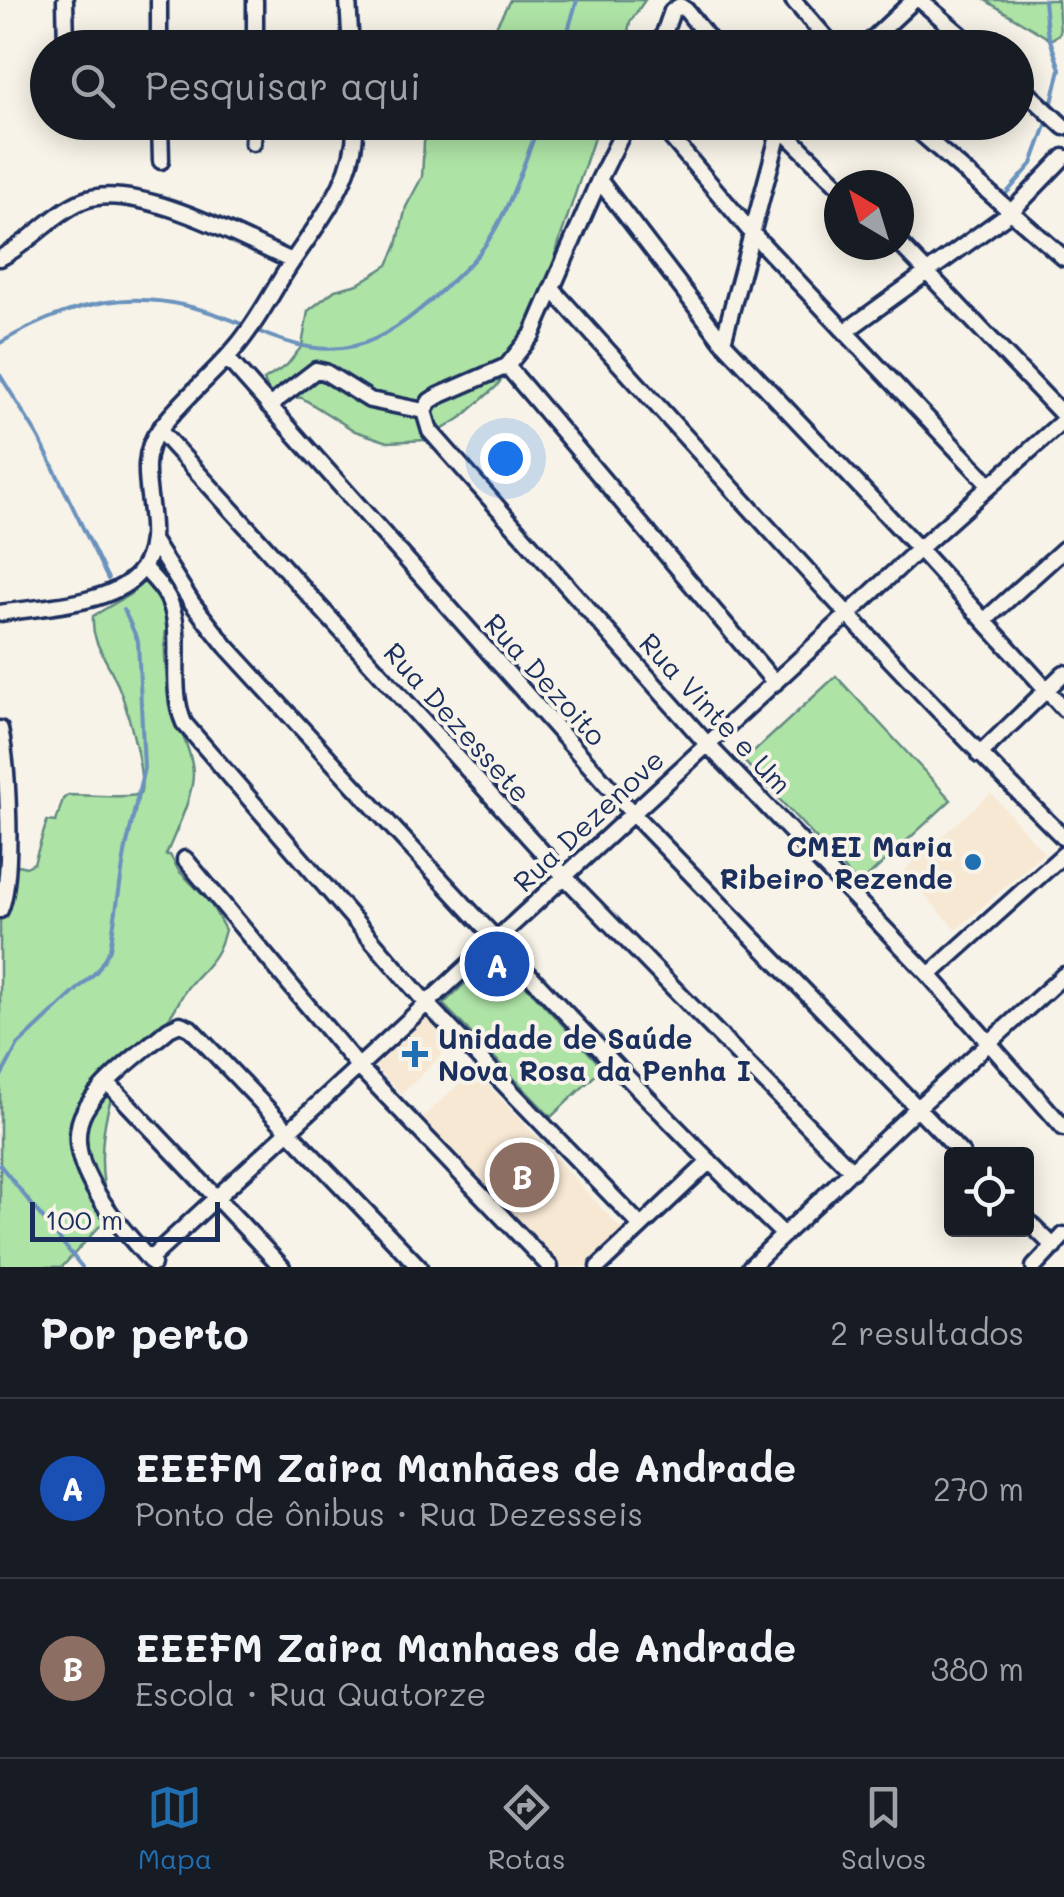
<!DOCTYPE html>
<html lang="pt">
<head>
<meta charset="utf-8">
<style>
  :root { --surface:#171b24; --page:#242831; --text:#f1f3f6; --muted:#9ea1a6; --line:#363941; --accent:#1f6fb2 }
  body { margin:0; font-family:Mali,sans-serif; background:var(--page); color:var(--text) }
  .controls { position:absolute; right:30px; bottom:30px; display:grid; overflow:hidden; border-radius:10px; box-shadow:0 5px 25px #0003 }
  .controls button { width:90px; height:90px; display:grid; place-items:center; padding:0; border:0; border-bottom:2px solid var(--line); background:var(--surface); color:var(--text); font:50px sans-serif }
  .compass { position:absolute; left:824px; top:170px; width:90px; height:90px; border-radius:50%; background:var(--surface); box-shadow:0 5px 25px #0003; rotate:322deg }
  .scale { position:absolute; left:30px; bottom:25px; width:190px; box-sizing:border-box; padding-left:10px; border:5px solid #1b2f5e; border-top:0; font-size:28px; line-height:35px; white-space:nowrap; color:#1b2f5e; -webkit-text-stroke:8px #f7f3e8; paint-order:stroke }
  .you { position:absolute; left:505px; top:458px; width:35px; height:35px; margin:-25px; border:8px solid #fff; border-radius:50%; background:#1a73e8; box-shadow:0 0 0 15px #1a73e833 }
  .badge { display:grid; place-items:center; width:65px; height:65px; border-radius:50%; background:var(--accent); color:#fff; font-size:32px; font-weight:700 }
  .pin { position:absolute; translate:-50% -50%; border:5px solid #fff; box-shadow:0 2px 10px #0006 }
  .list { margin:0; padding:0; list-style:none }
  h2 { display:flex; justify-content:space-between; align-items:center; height:130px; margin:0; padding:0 40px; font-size:42px }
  h2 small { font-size:32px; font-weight:400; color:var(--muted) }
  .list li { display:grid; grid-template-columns:65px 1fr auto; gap:30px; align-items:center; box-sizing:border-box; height:180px; padding:0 40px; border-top:2px solid var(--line) }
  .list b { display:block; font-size:38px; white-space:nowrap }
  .list p { margin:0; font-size:32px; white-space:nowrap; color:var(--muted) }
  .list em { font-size:32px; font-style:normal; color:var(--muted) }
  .icon { flex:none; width:55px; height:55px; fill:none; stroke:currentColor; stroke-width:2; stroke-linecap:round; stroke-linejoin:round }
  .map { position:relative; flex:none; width:1064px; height:1267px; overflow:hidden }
  .search { position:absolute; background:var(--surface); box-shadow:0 5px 25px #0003; left:30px; right:30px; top:30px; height:110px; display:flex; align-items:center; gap:25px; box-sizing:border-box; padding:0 35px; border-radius:55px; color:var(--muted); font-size:38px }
  .sheet { height:490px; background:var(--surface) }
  nav { display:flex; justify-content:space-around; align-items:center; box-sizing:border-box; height:140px; border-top:2px solid var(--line); background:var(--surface); font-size:28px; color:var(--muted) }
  nav a { display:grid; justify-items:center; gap:5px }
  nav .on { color:var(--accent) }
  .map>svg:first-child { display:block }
</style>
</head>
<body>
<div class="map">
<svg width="1064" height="1267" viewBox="0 0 1064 1267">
  <rect width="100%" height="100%" fill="#f7f3e8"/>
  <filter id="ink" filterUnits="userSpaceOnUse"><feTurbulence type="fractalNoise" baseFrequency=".01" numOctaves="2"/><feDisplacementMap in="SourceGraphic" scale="20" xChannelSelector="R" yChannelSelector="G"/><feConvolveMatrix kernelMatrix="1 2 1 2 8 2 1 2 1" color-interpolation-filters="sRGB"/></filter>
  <g filter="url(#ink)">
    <path fill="#f7e8d4" d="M991 793 1044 853 956 930 903 871Z
      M428 1015 455 1042 402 1094 375 1067Z
      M474 1070 624 1232 586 1267H558L421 1119Z"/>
    <path fill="#ade3a5" stroke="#648982" stroke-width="2.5" d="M510 0H645L630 22 625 47H485Z
      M985 0H1058L1060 33 1051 40Z
      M434 123H599L560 239 533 336 496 387 462 417 426 440 388 442 355 431 302 398 270 395 264 380 287 365 302 346 308 311 335 290 358 284 388 265 397 245 406 207 422 177 424 142Z
      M160 568H168L183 594 184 607C178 612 171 616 168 623 161 640 167 690 172 708 179 731 192 750 193 774 193 797 175 833 166 855H170L179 871 210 902 225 930C217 961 207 964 188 987 180 997 176 1011 167 1020 157 1031 141 1039 133 1051 102 1101 94 1159 110 1215L62 1267H0V914L12 872 18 865 26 867 34 863 47 821 56 822 63 799 68 795C85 795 128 799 140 794 147 778 125 699 116 681 106 657 91 643 93 616L129 595Z
      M836 676 951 800 859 885 744 761Z
      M496 954 603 1068 551 1117 443 1004Z"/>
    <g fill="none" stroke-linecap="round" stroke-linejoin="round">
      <path stroke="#6a92bd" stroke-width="4" d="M1044 0 1047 31 1060 69 1050 111
        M563 48 577 0
        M1003 197 1032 164 1048 120
        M255 330C337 366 378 349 441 291 457 276 475 261 488 241 511 206 524 162 540 122
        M0 343C86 292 155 286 246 326
        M0 375 39 438 108 579
        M0 1078 18 1045 97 971 110 949 125 853 144 768 138 641 124 610
        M0 1165 82 1267"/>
      <g stroke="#1b2f5e" stroke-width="21">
        <path id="minor" d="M65 0 66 48
          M159 0V48
          M348 0 351 48
          M793 0 835 48
          M920 0 976 48
          M255 48V0
          M659 48 672 11 680 6 686 10 716 48
          M863 48 914 0
          M1016 82 1064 127
          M160 122 161 161
          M658 122 751 232 990 485
          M908 122 1064 258
          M775 123 839 186
          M253 143 254 122
          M599 180 723 342 919 549 1064 709
          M899 243 1064 416
          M0 258C30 243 52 214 82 201 134 179 243 239 292 261
          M552 289C720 475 886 662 1064 838
          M846 331 1012 211 1064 157
          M723 342 780 129 787 122
          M227 358 633 814 962 1154
          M507 366 775 683
          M269 406 316 370 325 372 370 400 424 411
          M424 411 430 431 707 744 929 975 1064 1128
          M424 411 430 401 438 396 507 366 532 335 599 180 628 122
          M159 430 565 877 852 1171
          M152 540 192 603 226 646C409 845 590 1046 784 1235
          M143 567C152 577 162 586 168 598 186 634 167 684 184 723L427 1004 641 1226
          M0 613C39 607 109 605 137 575 175 533 126 473 159 430 181 400 212 376 236 347 256 324 270 296 286 271 315 225 358 180 355 122
          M984 621 1064 549
          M0 729C8 764 14 878 0 910
          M979 755 1064 673
          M185 859 358 1066 550 1267
          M929 975 1064 854
          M108 1083 282 1267
          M1026 1219 1054 1247
          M149 1260 919 549 1064 420
          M153 1264C122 1228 56 1161 85 1110 104 1078 141 1053 169 1029L180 1024 190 1028 419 1267
          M598 1267 709 1162
          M750 1267 916 1109 1064 975
          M1034 1267 1064 1235"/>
      </g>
      <use href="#minor" stroke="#f7f3e8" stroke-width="14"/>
    </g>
  </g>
  <g fill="#1f6fb2" stroke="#f7f3e8" stroke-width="4">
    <circle cx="973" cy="862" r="10"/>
    <path d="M410 1039h10v10h10v10h-10v10h-10v-10h-10v-10h10z"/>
  </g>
  <g text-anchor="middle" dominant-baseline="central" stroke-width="8" stroke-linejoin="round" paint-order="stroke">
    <g font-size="28" fill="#1b2f5e" stroke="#f7f3e8">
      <text transform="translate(546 679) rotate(48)">Rua Dezoito</text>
      <text transform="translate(716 713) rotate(47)">Rua Vinte e Um</text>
      <text transform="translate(458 722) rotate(48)">Rua Dezessete</text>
      <text transform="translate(588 820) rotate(-43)">Rua Dezenove</text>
    </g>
    <g font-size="28" font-weight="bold" fill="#1b2f5e" stroke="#f7f3e8" text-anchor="end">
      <text x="953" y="846">CMEI Maria<tspan x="953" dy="32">Ribeiro Rezende</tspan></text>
      <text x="438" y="1038" text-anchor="start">Unidade de Saúde<tspan x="438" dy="32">Nova Rosa da Penha I</tspan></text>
    </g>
  </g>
</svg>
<div class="controls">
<button><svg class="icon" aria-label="locate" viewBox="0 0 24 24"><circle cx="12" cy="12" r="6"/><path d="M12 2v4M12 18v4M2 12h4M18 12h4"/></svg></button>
</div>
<svg class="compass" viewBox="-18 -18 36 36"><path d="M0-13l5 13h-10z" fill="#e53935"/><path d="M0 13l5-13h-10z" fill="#9ea1a6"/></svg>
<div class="scale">100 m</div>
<div class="you"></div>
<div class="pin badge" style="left:497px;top:964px;background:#1a4fb4">A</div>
<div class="pin badge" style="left:522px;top:1175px;background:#8d6e63">B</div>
<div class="search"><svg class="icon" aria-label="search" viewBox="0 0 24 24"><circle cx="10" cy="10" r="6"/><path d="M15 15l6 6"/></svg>Pesquisar aqui</div>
</div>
<section class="sheet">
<h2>Por perto<small>2 resultados</small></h2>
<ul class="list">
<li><span class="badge" style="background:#1a4fb4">A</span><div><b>EEEFM Zaira Manhães de Andrade</b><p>Ponto de ônibus · Rua Dezesseis</p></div><em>270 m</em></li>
<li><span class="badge" style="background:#8d6e63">B</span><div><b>EEEFM Zaira Manhaes de Andrade</b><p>Escola · Rua Quatorze</p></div><em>380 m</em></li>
</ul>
</section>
<nav>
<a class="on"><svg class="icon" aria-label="map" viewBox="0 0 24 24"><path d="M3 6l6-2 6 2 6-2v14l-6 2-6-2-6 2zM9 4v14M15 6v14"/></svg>Mapa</a>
<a><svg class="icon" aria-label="directions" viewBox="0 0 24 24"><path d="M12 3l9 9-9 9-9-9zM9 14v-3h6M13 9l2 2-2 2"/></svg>Rotas</a>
<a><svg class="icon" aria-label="saved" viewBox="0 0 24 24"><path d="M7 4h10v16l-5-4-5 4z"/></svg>Salvos</a>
</nav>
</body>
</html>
